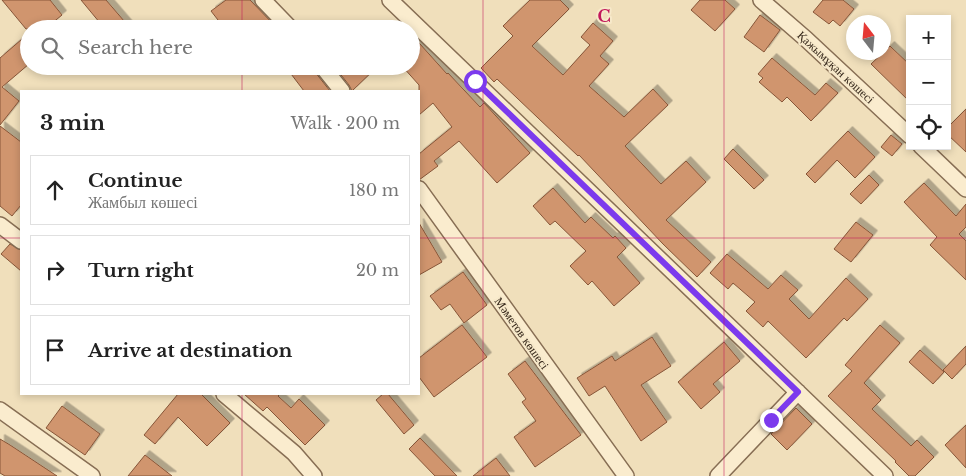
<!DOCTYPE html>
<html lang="en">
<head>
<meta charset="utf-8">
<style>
  :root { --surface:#fff; --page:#f2f2f2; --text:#222; --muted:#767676; --line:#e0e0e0 }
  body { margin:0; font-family:"Libre Baskerville",serif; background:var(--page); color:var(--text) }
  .controls { position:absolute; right:15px; top:15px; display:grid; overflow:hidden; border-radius:0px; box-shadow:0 2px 8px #0003 }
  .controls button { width:45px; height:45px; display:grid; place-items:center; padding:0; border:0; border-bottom:1px solid var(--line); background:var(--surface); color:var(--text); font:25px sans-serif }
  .compass { position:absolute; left:846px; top:15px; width:45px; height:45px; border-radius:50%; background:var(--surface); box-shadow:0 2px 8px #0003; rotate:344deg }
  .stop { position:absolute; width:15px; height:15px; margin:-11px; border:4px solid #7c3aed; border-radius:50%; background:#fff }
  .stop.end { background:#7c3aed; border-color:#fff; box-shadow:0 1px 5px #0008 }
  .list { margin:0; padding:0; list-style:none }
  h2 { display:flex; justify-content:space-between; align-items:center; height:65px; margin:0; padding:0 20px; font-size:21px }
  h2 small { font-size:16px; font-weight:400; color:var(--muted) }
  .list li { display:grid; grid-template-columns:32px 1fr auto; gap:15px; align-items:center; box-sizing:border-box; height:70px; margin:0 10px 10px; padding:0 10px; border:1px solid var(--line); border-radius:0px }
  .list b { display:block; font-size:19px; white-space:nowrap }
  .list p { margin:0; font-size:16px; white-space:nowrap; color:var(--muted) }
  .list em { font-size:16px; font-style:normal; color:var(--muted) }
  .icon { flex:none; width:28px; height:28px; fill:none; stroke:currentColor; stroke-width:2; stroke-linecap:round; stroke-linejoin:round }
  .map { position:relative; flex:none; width:966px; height:476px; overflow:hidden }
  .search { position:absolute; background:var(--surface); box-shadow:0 2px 8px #0003; left:20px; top:20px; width:400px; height:55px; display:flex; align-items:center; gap:12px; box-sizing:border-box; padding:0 18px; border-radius:28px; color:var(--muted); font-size:19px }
  .panel { position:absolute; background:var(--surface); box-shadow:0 2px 8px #0003; left:20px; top:90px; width:400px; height:305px; border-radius:0px }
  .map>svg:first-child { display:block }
</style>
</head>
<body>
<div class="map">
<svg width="966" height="476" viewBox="0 0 966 476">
  <defs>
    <filter id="shadow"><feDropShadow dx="4.5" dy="-4.5" stdDeviation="0" flood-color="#0004"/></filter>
  </defs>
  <rect width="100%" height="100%" fill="#f0dfbb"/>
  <path fill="#d0956e" stroke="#875639" filter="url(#shadow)" d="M2 0H50L62 15 45 29H26Z
    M81 0H106L131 29H105Z
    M226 0H250L278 29H225L211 11Z
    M530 0H560L569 9 532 46 563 75 590 45 581 37 593 23 613 41 600 56 609 64 589 86 624 117 653 89 668 105 625 146 661 184 686 161 706 182 666 220 711 262 697 277 663 244 579 155 578 156 497 79 494 82 481 68 513 36 503 26Z
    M700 0H725L735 9 715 31 691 10Z
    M823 0H843L854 9 840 26 833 20 829 24 813 12Z
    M760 15 780 30 764 52 744 37Z
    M29 33V64L2 87 19 101 0 125V58Z
    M411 34 447 74 448 73 480 107 484 103 530 153 497 183 459 141 434 161 438 166 419 180V154L452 127 433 103 419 115V85L402 66H411Z
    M890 46 910 65V102L871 64Z
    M772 58 815 95 826 83 838 93 811 121 787 97 782 102 759 82 763 78 758 74Z
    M285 66H313L315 72 330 91H304Z
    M334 66H378L352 91 349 85Z
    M966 109V152L947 134V128Z
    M0 126 21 142V205L12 216 0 206Z
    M848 131 875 157 855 178 837 160 815 183 806 174Z
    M891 135 902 144 892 156 881 147Z
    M733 149 764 180 754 189 724 159Z
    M869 175 879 185 861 204 850 194Z
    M924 183 956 216 966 204V227L959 234 966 241V280L930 245 937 237 904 202Z
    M553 188 585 223 591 217 613 238 615 236 626 248 617 257 640 283 614 306 592 281 588 285 570 266 586 251 555 221 550 225 533 206Z
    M856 222 873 235 851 262 834 249Z
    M419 223 442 262 419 275Z
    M10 244 21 250V271L1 254Z
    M727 254 768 289 781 275 798 290 789 299 809 319 846 278 868 299 847 321 844 318 806 358 768 321 763 327 746 311 755 302 733 283 728 289 710 273Z
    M463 272 487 305 464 323 450 304 441 310 430 296Z
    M462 325 487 357 434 397 419 377V358Z
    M880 325 900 343 864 383 881 400 872 409 911 446 917 440 934 457 915 476H909L895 462 896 461 828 396 852 371 845 365Z
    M652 337 671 366 641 385 667 422 641 441 605 386 589 396 577 378 612 356 615 361Z
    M724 342 740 361 713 384 720 392 701 409 678 382Z
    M966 346V364L952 379 943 370Z
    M920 350 944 372 933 384 909 362Z
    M525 361 581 435 535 467 514 437 536 421 522 402 526 399 508 374Z
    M178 394H201L230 423 207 446 178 417 155 444 144 435Z
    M244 394H280L278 396 291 408 299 399 325 425 305 445 267 407 263 411Z
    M383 394H388L414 425 404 434 376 400Z
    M62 406 100 434 85 455 46 428Z
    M796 408 812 424 787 450 771 434Z
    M966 425V468L945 445Z
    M420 438 457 476H435L409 449Z
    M0 439 10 445 57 476H5L0 473Z
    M145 455 172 476H128Z
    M496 458 510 476H473Z"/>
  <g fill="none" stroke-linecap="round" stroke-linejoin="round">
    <g stroke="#876e54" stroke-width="18">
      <path id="street" d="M263 0 291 29
        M390 0 885 476
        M761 0 806 39 910 136
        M322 66 342 91
        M921 146 966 189
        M419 189 626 476
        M0 225 21 241
        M224 394 294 453 314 476
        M0 410 92 476
        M718 476 798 392"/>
    </g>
    <use href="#street" stroke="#faecce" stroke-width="15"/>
  </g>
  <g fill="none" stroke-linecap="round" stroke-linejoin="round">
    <path stroke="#7c3aed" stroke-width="6" d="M475 81 798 392 771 420"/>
  </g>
  <path fill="none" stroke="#c2185b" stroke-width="1" stroke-opacity="0.55" d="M242 0V29M483 0V476M724 0V476M242 66V91M0 238H21M419 238H966M242 394V476"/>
  <g text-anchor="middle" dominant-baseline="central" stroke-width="4" stroke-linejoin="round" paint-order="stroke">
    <g font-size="12" fill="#35271a" stroke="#f7e9ca">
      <text transform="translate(836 67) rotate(43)">Қажымұқан көшесі</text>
      <text transform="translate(522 333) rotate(55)">Мәметов көшесі</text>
    </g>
  </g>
  <g font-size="16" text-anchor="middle" font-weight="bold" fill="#c2185b" stroke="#f7e9ca" stroke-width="4" stroke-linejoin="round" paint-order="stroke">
    <text x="604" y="22">C</text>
  </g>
</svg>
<div class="controls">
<button>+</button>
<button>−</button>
<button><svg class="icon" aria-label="locate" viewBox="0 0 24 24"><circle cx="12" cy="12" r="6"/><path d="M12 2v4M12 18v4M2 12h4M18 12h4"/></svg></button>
</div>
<svg class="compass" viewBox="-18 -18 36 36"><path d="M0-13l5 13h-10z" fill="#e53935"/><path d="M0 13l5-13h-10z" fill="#767676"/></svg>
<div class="stop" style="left:475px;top:81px"></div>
<div class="stop end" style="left:771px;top:420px"></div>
<div class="search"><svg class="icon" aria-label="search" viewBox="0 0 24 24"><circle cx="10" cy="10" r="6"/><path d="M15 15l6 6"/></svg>Search here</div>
<section class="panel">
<h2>3 min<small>Walk · 200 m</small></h2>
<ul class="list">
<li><svg class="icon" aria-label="ahead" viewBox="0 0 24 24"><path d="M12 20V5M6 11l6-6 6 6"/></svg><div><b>Continue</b><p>Жамбыл көшесі</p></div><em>180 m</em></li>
<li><svg class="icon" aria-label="right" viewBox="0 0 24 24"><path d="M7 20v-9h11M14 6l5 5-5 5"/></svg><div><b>Turn right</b></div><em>20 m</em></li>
<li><svg class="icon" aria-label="arrive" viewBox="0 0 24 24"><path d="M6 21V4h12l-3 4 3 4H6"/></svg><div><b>Arrive at destination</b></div></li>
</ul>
</section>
</div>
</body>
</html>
